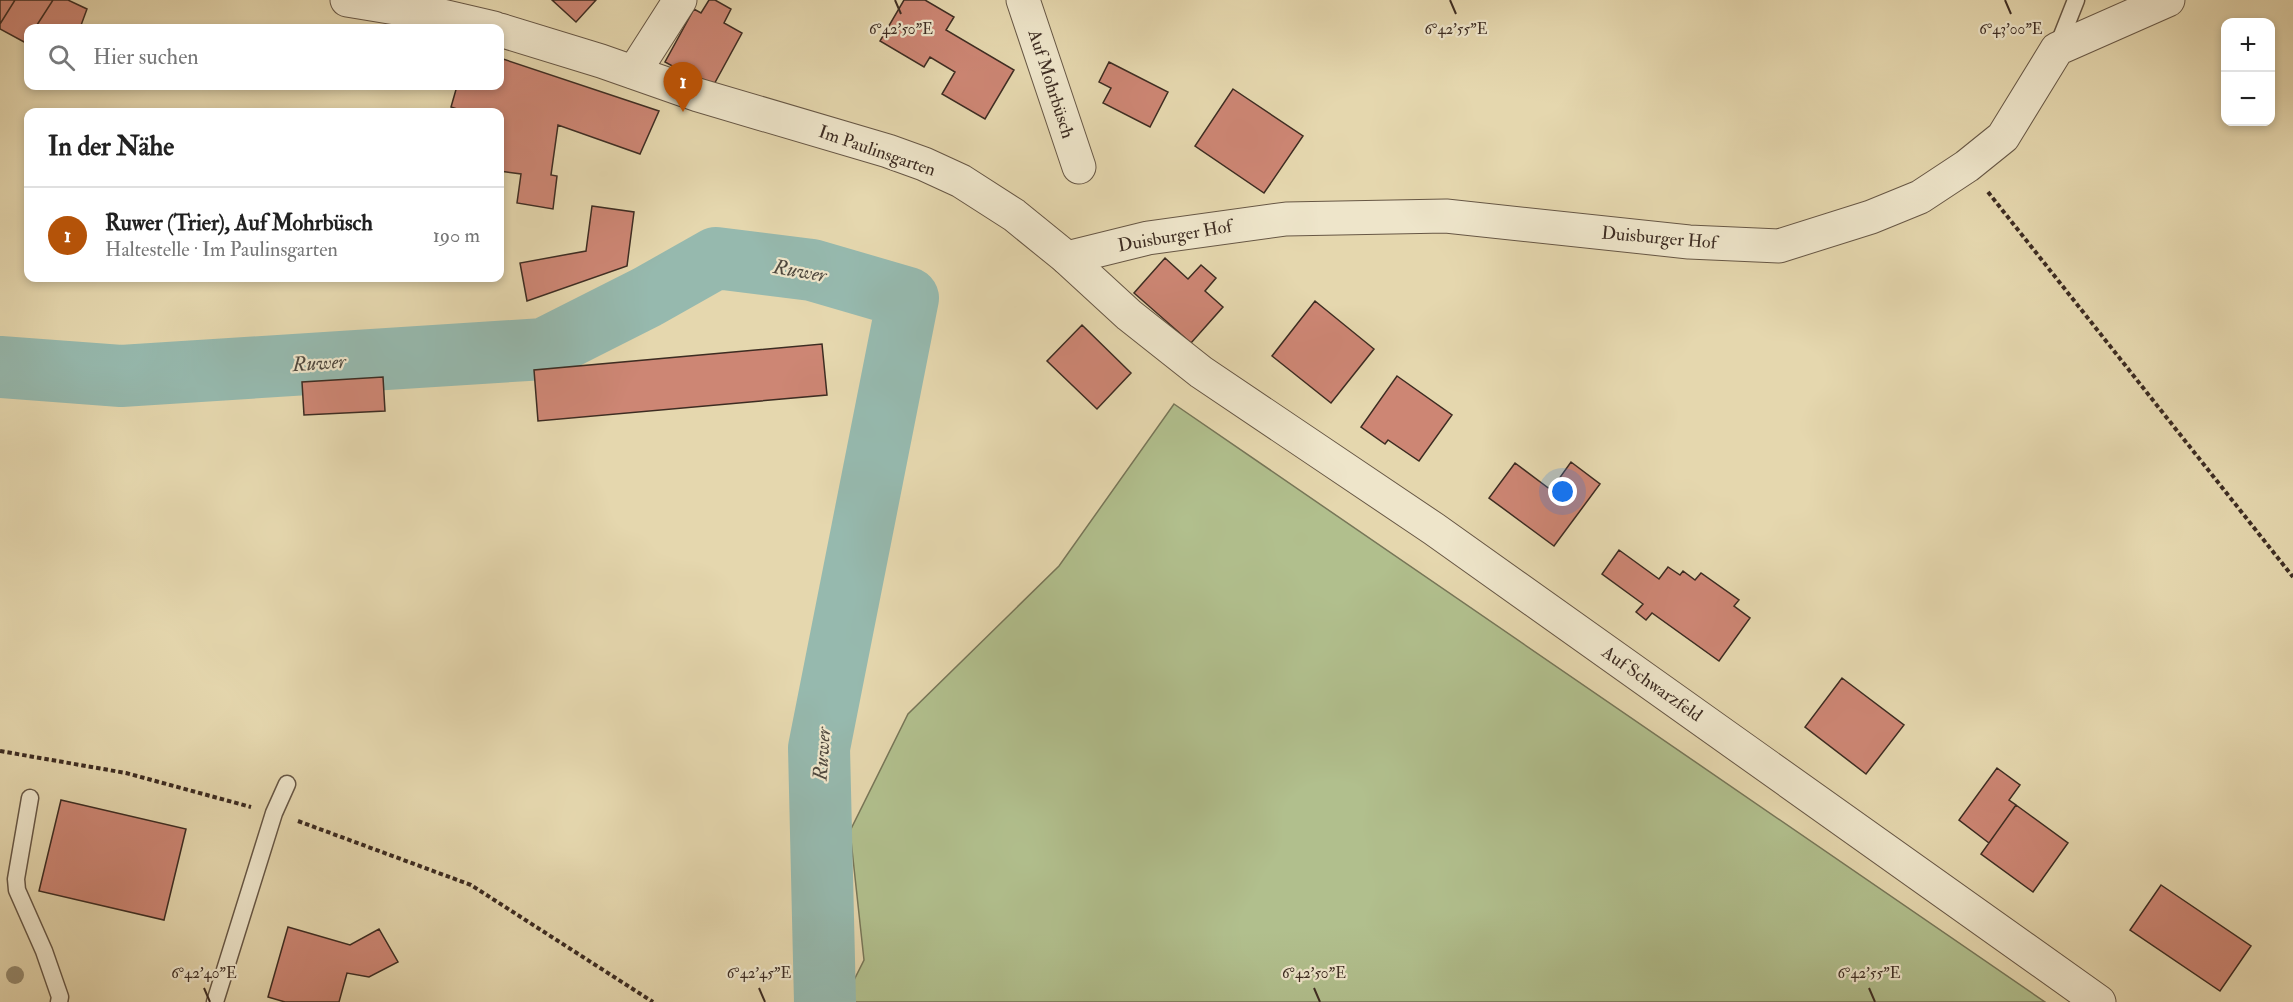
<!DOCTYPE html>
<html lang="de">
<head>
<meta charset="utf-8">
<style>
  :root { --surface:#fff; --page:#f2f2f2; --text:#222; --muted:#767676; --line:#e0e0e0; --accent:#b45309 }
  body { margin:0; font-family:"IM FELL Double Pica",serif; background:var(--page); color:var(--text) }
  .controls { position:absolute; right:18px; top:18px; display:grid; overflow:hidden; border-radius:12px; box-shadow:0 3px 9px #0003 }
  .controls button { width:54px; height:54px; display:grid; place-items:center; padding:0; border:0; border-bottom:2px solid var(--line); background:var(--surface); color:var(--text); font:30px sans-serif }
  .you { position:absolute; left:1563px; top:492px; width:21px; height:21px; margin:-15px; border:4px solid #fff; border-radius:50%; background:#1a73e8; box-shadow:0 0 0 9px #1a73e833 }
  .badge { display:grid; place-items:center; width:39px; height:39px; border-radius:50%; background:var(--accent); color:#fff; font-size:20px; font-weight:700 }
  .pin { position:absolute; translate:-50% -50px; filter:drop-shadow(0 2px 3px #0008) }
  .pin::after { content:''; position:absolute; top:32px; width:21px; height:18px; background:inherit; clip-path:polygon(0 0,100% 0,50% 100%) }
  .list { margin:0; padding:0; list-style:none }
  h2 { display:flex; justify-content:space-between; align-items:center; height:78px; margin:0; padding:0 24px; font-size:26px }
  h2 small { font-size:20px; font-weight:400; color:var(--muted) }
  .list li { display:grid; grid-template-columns:39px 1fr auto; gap:18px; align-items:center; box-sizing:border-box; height:96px; padding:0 24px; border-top:2px solid var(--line) }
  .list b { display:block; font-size:22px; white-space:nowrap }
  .list p { margin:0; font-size:20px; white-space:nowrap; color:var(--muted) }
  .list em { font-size:20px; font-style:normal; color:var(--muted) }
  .icon { flex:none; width:33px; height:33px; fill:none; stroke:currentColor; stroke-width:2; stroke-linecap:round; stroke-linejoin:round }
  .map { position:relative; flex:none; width:2293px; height:1002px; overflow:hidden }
  .search { position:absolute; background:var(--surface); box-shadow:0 3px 9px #0003; left:24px; top:24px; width:480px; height:66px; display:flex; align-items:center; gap:15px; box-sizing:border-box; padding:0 21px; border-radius:12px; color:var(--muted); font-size:22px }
  .panel { position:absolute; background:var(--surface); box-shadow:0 3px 9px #0003; left:24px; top:108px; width:480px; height:174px; border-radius:12px }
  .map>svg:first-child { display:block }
</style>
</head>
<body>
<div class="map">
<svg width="2293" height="1002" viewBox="0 0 2293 1002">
  <rect width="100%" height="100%" fill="#e5d7ae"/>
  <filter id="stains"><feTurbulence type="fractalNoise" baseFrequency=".00333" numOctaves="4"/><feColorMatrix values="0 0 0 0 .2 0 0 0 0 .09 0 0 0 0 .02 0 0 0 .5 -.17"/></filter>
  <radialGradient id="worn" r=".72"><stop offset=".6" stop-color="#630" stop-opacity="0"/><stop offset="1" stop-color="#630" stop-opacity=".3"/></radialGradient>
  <path fill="#b1bf8d" stroke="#777658" stroke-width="1.5" d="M1174 404 2045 1002H843L864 960 850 831 908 714 1059 566Z"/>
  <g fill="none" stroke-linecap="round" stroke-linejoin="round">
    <path stroke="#96b9ae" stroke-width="62" d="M0 367 121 376 544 349 647 297 716 258 812 270 908 298 819 748 825 1002"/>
  </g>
  <path fill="#cd8674" stroke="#3d2c22" stroke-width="1.5" d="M0 0H15L0 24Z
    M15 0H53L35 28H28L26 43 0 29V24Z
    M53 0H68L87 9 80 28H35Z
    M552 0H596L576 22Z
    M709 0H715L731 9 724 23 742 33 712 88 665 62 694 9 701 13Z
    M904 0H925L954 17 946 30 1014 70 985 119 942 94 955 72 930 57 924 67 880 41Z
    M500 58 659 111 640 154 558 125 551 175 557 176 553 209 517 203 521 174 500 171V112H466L451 107 457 86H500Z
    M1109 62 1168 92 1150 127 1103 103 1111 88 1099 82Z
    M1233 89 1303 136 1264 193 1195 146Z
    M592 206 634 212 627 266 527 301 520 263 586 251Z
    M1165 258 1188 279 1201 265 1216 278 1205 291 1223 307 1191 343 1134 293Z
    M1315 301 1374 349 1331 403 1272 356Z
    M1082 325 1131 373 1097 409 1047 361Z
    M822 344 827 395 538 421 534 370Z
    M1397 376 1452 415 1419 461 1388 440 1385 444 1361 427Z
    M383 377 385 411 304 415 302 382Z
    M1571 462 1600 484 1554 546 1489 498 1515 463 1551 490Z
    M1619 550 1659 579 1668 567 1680 575 1683 571 1695 580 1701 573 1739 600 1734 606 1750 618 1719 661 1652 613 1646 620 1636 612 1643 604 1602 574Z
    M1842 678 1904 725 1866 774 1805 727Z
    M1997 768 2020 785 2009 800 2016 805 1989 843 1959 820Z
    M61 800 186 829 164 920 39 891Z
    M2016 805 2068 843 2033 892 1981 854Z
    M2161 885 2251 946 2220 991 2130 930Z
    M288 927 350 945 379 929 398 962 369 977 347 973 339 1002H285L268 997Z"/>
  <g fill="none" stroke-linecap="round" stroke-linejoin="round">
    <g stroke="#675745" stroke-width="19">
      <path id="service" d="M2057 48 2076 0
        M30 798 16 879 17 890 44 951 60 997 59 1002
        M215 1002 274 813 287 784"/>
    </g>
    <g stroke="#675745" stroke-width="35">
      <path id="minor" d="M1023 0 1079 167
        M634 72 680 0
        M1067 258 1148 238 1286 219 1446 216 1689 242 1779 246 1871 217 1920 197 1967 166 2003 137 2057 49 2168 0"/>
    </g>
    <g stroke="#675745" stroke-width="35">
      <path id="tertiary" d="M347 0 438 15 494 28
        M500 30 601 61 698 95 888 151 924 164 961 181 1014 215 1067 258 1129 315 1201 372 1434 529 2099 1002"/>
    </g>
    <path stroke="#3d2c22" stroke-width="4" stroke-dasharray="4.5 3" stroke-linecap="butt" d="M1988 192 2293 577
      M0 751 126 773 251 807
      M298 821 471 885 653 1002"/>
    <use href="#service" stroke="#eee5ca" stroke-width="16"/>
    <use href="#minor" stroke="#eee5ca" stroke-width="33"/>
    <use href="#tertiary" stroke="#eee5ca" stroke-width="33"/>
  </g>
  <circle fill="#95896d" cx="15" cy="975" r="9"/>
  <path fill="none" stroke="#3d2c22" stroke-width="2" d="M895 0 901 14M1450 0 1456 14M2005 0 2011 14M204 988 210 1002M759 988 765 1002M1314 988 1320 1002M1869 988 1875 1002"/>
  <g text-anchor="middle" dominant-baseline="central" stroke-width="4.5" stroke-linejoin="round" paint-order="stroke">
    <g font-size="18" fill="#3d2c22" stroke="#eee5ca">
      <text transform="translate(1051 84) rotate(72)">Auf Mohrbüsch</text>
      <text transform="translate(877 151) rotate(19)">Im Paulinsgarten</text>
      <text transform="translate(1175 236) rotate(-10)">Duisburger Hof</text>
      <text transform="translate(1659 238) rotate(5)">Duisburger Hof</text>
      <text transform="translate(1652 684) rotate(35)">Auf Schwarzfeld</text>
    </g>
    <g font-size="20" font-style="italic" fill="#4f483e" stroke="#eee5ca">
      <text transform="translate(800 271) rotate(10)">Ruwer</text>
      <text transform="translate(319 363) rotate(-4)">Ruwer</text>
      <text transform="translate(822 754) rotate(-86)">Ruwer</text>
    </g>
  </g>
  <g font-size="15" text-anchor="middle" fill="#3d2c22" stroke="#eee5ca" stroke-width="4.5" stroke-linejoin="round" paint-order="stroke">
    <text x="901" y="34">6°42'50"E</text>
    <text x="1456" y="34">6°42'55"E</text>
    <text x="2011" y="34">6°43'00"E</text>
    <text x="204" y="978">6°42'40"E</text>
    <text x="759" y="978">6°42'45"E</text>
    <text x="1314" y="978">6°42'50"E</text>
    <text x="1869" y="978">6°42'55"E</text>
  </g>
  <rect width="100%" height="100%" filter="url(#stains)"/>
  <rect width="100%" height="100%" fill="url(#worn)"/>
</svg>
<div class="controls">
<button>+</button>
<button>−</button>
</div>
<div class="you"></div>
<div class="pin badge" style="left:683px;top:112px">1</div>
<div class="search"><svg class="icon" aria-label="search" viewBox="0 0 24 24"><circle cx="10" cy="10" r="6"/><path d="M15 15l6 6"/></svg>Hier suchen</div>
<section class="panel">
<h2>In der Nähe<small></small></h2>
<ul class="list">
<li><span class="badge">1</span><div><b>Ruwer (Trier), Auf Mohrbüsch</b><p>Haltestelle · Im Paulinsgarten</p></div><em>190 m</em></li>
</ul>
</section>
</div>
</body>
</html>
